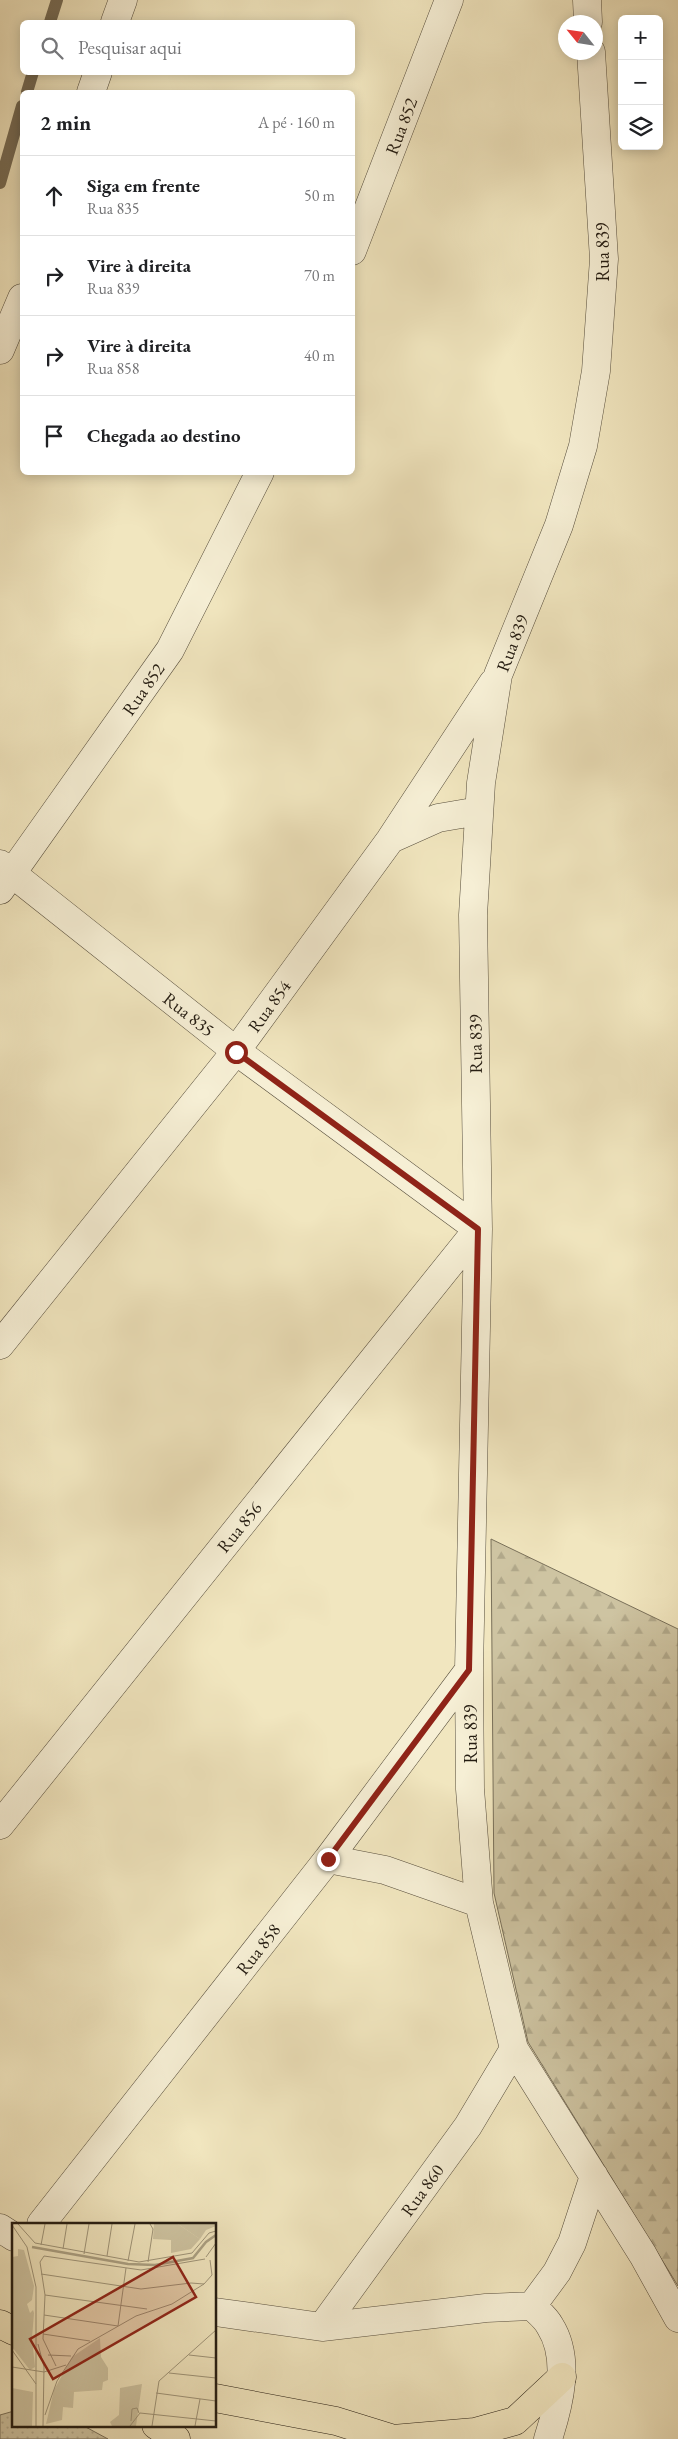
<!DOCTYPE html>
<html lang="pt">
<head>
<meta charset="utf-8">
<style>
  :root { --surface:#fff; --page:#f6f6f6; --text:#202124; --muted:#757577; --line:#e0e0e0 }
  body { margin:0; font-family:"EB Garamond",serif; background:var(--page); color:var(--text) }
  .controls { position:absolute; right:15px; top:15px; display:grid; overflow:hidden; border-radius:8px; box-shadow:0 2px 12px #0003 }
  .controls button { width:45px; height:45px; display:grid; place-items:center; padding:0; border:0; border-bottom:1px solid var(--line); background:var(--surface); color:var(--text); font:25px sans-serif }
  .compass { position:absolute; left:558px; top:15px; width:45px; height:45px; border-radius:50%; background:var(--surface); box-shadow:0 2px 12px #0003; rotate:300deg }
  .stop { position:absolute; width:15px; height:15px; margin:-11px; border:4px solid #8f2418; border-radius:50%; background:#fff }
  .stop.end { background:#8f2418; border-color:#fff; box-shadow:0 1px 5px #0008 }
  .list { margin:0; padding:0; list-style:none }
  h2 { display:flex; justify-content:space-between; align-items:center; height:65px; margin:0; padding:0 20px; font-size:21px }
  h2 small { font-size:16px; font-weight:400; color:var(--muted) }
  .list li { display:grid; grid-template-columns:32px 1fr auto; gap:15px; align-items:center; box-sizing:border-box; height:80px; padding:0 20px; border-top:1px solid var(--line) }
  .list b { display:block; font-size:19px; white-space:nowrap }
  .list p { margin:0; font-size:16px; white-space:nowrap; color:var(--muted) }
  .list em { font-size:16px; font-style:normal; color:var(--muted) }
  .icon { flex:none; width:28px; height:28px; fill:none; stroke:currentColor; stroke-width:2; stroke-linecap:round; stroke-linejoin:round }
  .map { position:relative; flex:none; width:678px; height:2439px; overflow:hidden }
  .search { position:absolute; background:var(--surface); box-shadow:0 2px 12px #0003; left:20px; top:20px; width:335px; height:55px; display:flex; align-items:center; gap:12px; box-sizing:border-box; padding:0 18px; border-radius:8px; color:var(--muted); font-size:19px }
  .panel { position:absolute; background:var(--surface); box-shadow:0 2px 12px #0003; left:20px; top:90px; width:335px; height:385px; border-radius:8px }
  .map>svg:first-child { display:block }
</style>
</head>
<body>
<div class="map">
<svg width="678" height="2439" viewBox="0 0 678 2439">
  <defs>
    <pattern id="forest-firs" width="22" height="20" patternUnits="userSpaceOnUse" patternTransform="scale(1.25)"><rect width="22" height="20" fill="#cec4a2"/><path d="M5 1l3.5 6h-7zM16 11l3.5 6h-7z" fill="#b1a88a"/></pattern>
    <pattern id="park-dots" width="8" height="8" patternUnits="userSpaceOnUse" patternTransform="scale(1.25)"><rect width="8" height="8" fill="#cec4a2"/><path d="M2 2h.1M6 6h.1" fill="none" stroke="#b1a88a" stroke-width="1.8" stroke-linecap="round"/></pattern>
  </defs>
  <rect width="100%" height="100%" fill="#f1e6bf"/>
  <filter id="stains"><feTurbulence type="fractalNoise" baseFrequency=".004" numOctaves="4"/><feColorMatrix values="0 0 0 0 .2 0 0 0 0 .09 0 0 0 0 .02 0 0 0 .5 -.17"/></filter>
  <radialGradient id="worn" r=".72"><stop offset=".6" stop-color="#630" stop-opacity="0"/><stop offset="1" stop-color="#630" stop-opacity=".3"/></radialGradient>
  <path fill="url(#forest-firs)" stroke="#79705a" d="M491 1539 678 1629V2286L528 2042 494 1893Z"/>
  <path fill="url(#park-dots)" stroke="#79705a" d="M14 2411V2425H82L108 2439H0V2415Z"/>
  <g fill="none" stroke-linecap="round" stroke-linejoin="round">
    <path stroke="#756c56" stroke-width="12" d="M50 22 57 0
      M27 92 33 72
      M0 183 22 106"/>
    <g stroke="#574e3d" stroke-width="29">
      <path id="minor" d="M587 0 588 22
        M115 22 123 0
        M591 52 604 259 596 371 583 446 559 525 498 675 481 783 473 915 478 1229 469 1670 470 1789 479 1903 514 2049 643 2255 678 2318
        M91 92 98 72
        M352 251 449 0
        M0 350 22 298
        M391 839 438 818 479 811
        M0 864 236 1051 478 1229 0 1825
        M0 890 170 650 260 472
        M0 1345 236 1051 390 840 493 683
        M328 1859 385 1870 479 1903
        M41 2224 328 1859 469 1670
        M0 2228 14 2237
        M532 2306 557 2272 572 2243 594 2176
        M532 2306C538 2312 546 2318 550 2326 571 2359 559 2405 548 2439
        M215 2312 322 2327 486 2308 532 2306
        M322 2327 468 2126 514 2049"/>
    </g>
    <g stroke="#241c12" stroke-width="29">
      <path id="major" d="M0 2324 14 2331
        M215 2398 336 2421 394 2439
        M156 2425 176 2439
        M393 2439 475 2432 515 2421 562 2377"/>
    </g>
    <use href="#minor" stroke="#f6efd5" stroke-width="28"/>
    <use href="#major" stroke="#f1e6bf" stroke-width="28"/>
  </g>
  <g fill="none" stroke-linecap="round" stroke-linejoin="round">
    <path stroke="#8f2418" stroke-width="6" d="M236 1052 478 1229 469 1670 328 1859"/>
  </g>
  <g text-anchor="middle" dominant-baseline="central" stroke-width="4.5" stroke-linejoin="round" paint-order="stroke">
    <g font-size="18" fill="#241c12" stroke="#f6efd5">
      <text transform="translate(401 126) rotate(-69)">Rua 852</text>
      <text transform="translate(602 252) rotate(-90)">Rua 839</text>
      <text transform="translate(512 643) rotate(-69)">Rua 839</text>
      <text transform="translate(143 689) rotate(-55)">Rua 852</text>
      <text transform="translate(269 1006) rotate(-54)">Rua 854</text>
      <text transform="translate(189 1014) rotate(38)">Rua 835</text>
      <text transform="translate(475 1044) rotate(-91)">Rua 839</text>
      <text transform="translate(239 1527) rotate(-51)">Rua 856</text>
      <text transform="translate(470 1734) rotate(-90)">Rua 839</text>
      <text transform="translate(258 1949) rotate(-52)">Rua 858</text>
      <text transform="translate(422 2190) rotate(-54)">Rua 860</text>
    </g>
  </g>
  <g transform="translate(12 2223)">
    <rect width="204" height="204" fill="#f1e6bf"/>
    <path d="M166 1H204V3L194 7 188 16ZM0 165 21 169 20 203H0Z" fill="#cec4a2"/>
    <path d="M142 1H166L188 16 179 26 159 30V17L141 16ZM88 115 89 134 96 145V157L91 159 90 167 62 169 61 185 51 184 50 197 34 201 42 167 60 134ZM130 161 124 203H100L98 199 107 192 108 165Z" fill="#cec4a2"/>
    <path d="M6 26 12 27 22 63 20 77 15 81 18 90 21 87 22 90 20 115 23 144 18 147 0 124V34L6 33Z" fill="#cec4a2"/>
    <path fill="none" stroke="#aba184" stroke-width="2.5" d="M20 24 116 41 143 42 181 35 194 19 204 12"/>
    <path fill="none" stroke="#9f957a" stroke-width="1" d="M6 1 23 20 127 39 180 30 197 10 204 8M0 2 15 24 24 64V203M29 22 33 1M51 26 55 1M72 31 77 1M95 33 100 1M194 34 204 20M116 38 123 1M136 39 141 6 138 1M29 51 129 66 179 60 192 61M33 72 135 86M32 92 106 103 114 45M31 111 78 118M26 121 32 144 31 203M0 127 24 161M36 132 59 133M177 132 204 135M44 143 31 116 33 72 28 39 32 33 129 47 193 36M0 144 32 149 54 142M157 150 204 155M144 170 204 178M33 192 45 158 66 126 124 93 160 81 192 61 200 52 198 37M119 198 120 186 125 185 127 190M118 203 128 190 204 198M140 203 147 158 204 107M183 203 188 176"/>
    <path fill="#8f2418" fill-opacity="0.15" stroke="#8f2418" stroke-width="2.5" d="M161 34 184 74 41 156 18 116Z"/>
    <rect width="204" height="204" fill="none" stroke="#241c12" stroke-width="2.5"/>
  </g>
  <rect width="100%" height="100%" filter="url(#stains)"/>
  <rect width="100%" height="100%" fill="url(#worn)"/>
</svg>
<div class="controls">
<button>+</button>
<button>−</button>
<button><svg class="icon" aria-label="layers" viewBox="0 0 24 24"><path d="M12 4l9 5-9 5-9-5zM3 14l9 5 9-5"/></svg></button>
</div>
<svg class="compass" viewBox="-18 -18 36 36"><path d="M0-13l5 13h-10z" fill="#e53935"/><path d="M0 13l5-13h-10z" fill="#757577"/></svg>
<div class="stop" style="left:236px;top:1052px"></div>
<div class="stop end" style="left:328px;top:1859px"></div>
<div class="search"><svg class="icon" aria-label="search" viewBox="0 0 24 24"><circle cx="10" cy="10" r="6"/><path d="M15 15l6 6"/></svg>Pesquisar aqui</div>
<section class="panel">
<h2>2 min<small>A pé · 160 m</small></h2>
<ul class="list">
<li><svg class="icon" aria-label="ahead" viewBox="0 0 24 24"><path d="M12 20V5M6 11l6-6 6 6"/></svg><div><b>Siga em frente</b><p>Rua 835</p></div><em>50 m</em></li>
<li><svg class="icon" aria-label="right" viewBox="0 0 24 24"><path d="M7 20v-9h11M14 6l5 5-5 5"/></svg><div><b>Vire à direita</b><p>Rua 839</p></div><em>70 m</em></li>
<li><svg class="icon" aria-label="right" viewBox="0 0 24 24"><path d="M7 20v-9h11M14 6l5 5-5 5"/></svg><div><b>Vire à direita</b><p>Rua 858</p></div><em>40 m</em></li>
<li><svg class="icon" aria-label="arrive" viewBox="0 0 24 24"><path d="M6 21V4h12l-3 4 3 4H6"/></svg><div><b>Chegada ao destino</b></div></li>
</ul>
</section>
</div>
</body>
</html>
